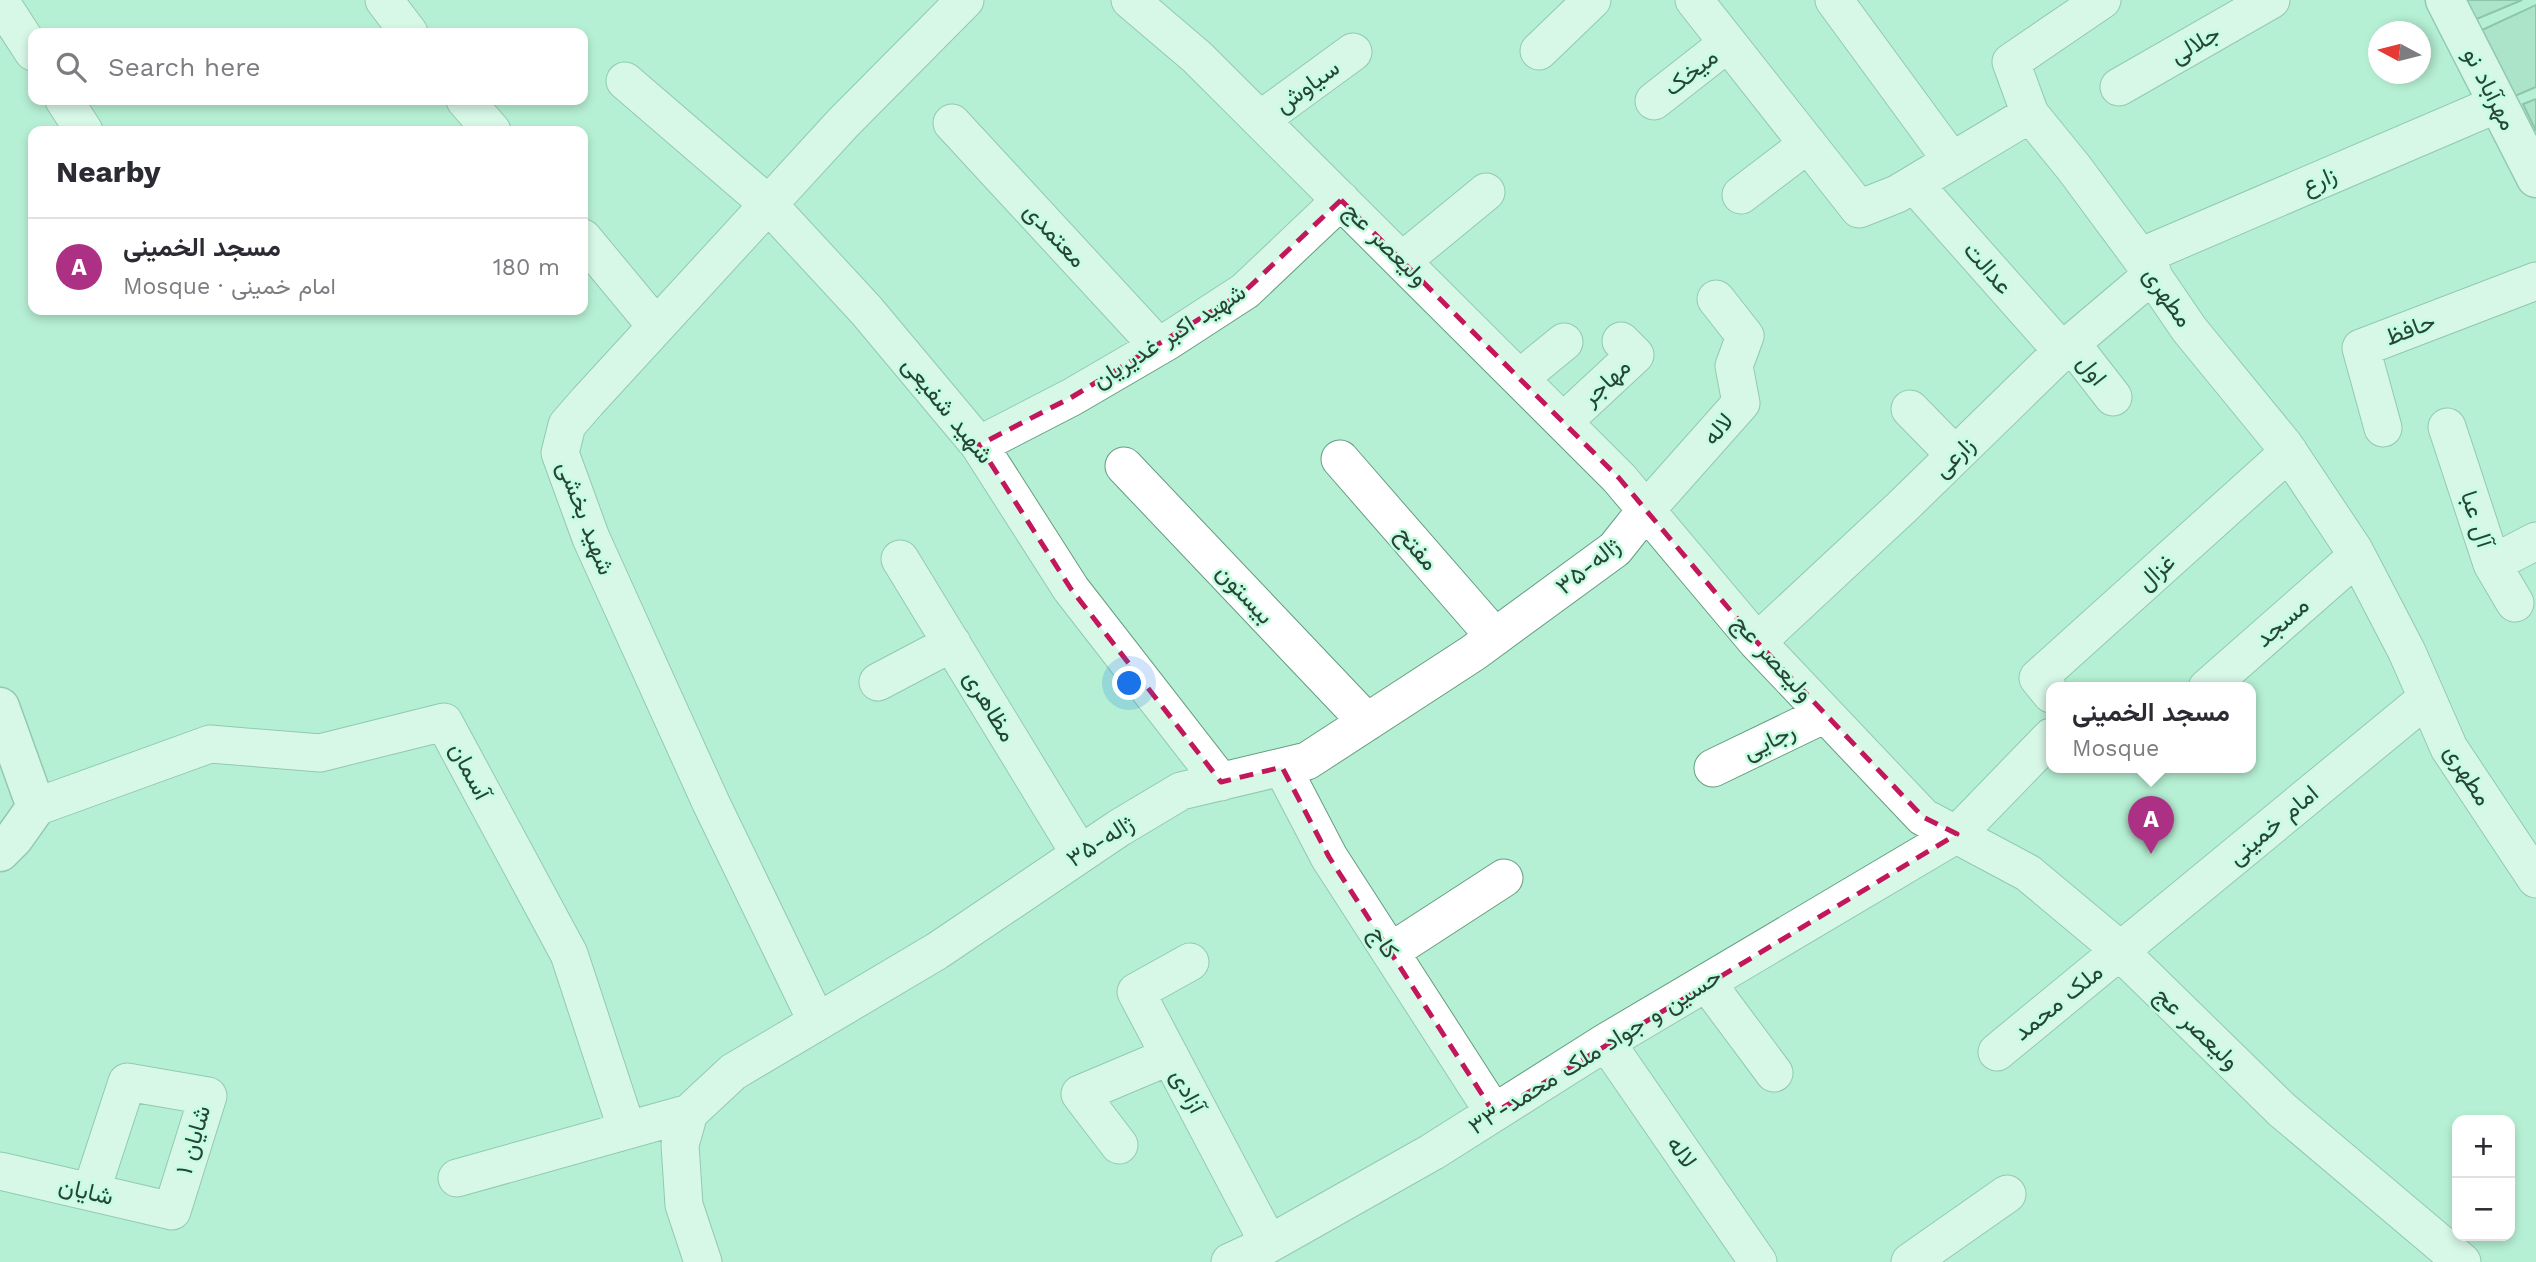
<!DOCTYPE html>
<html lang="en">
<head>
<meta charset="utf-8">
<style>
  :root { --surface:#fff; --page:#f2f2f3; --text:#2b2b33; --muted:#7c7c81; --line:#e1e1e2; --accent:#ac3184 }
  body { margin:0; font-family:"Work Sans",Vazirmatn,sans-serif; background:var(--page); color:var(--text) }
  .controls { position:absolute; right:21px; bottom:21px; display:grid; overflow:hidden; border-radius:14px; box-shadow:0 4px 10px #0003 }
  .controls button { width:63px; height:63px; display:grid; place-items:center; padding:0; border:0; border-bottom:2px solid var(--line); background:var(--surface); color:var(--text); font:35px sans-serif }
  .compass { position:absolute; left:2368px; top:21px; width:63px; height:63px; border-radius:50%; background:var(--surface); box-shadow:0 4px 10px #0003; rotate:277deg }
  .you { position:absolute; left:1130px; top:684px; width:24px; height:24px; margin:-18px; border:5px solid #fff; border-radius:50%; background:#1a73e8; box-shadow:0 0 0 10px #1a73e833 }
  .badge { display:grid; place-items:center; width:46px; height:46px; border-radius:50%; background:var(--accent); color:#fff; font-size:23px; font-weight:700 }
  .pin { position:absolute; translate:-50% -58px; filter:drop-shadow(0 2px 4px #0008) }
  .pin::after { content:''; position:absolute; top:37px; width:24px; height:21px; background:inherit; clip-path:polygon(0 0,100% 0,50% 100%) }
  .popup { position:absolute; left:2046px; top:682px; width:210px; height:91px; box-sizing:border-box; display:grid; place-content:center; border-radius:14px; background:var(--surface); filter:drop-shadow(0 2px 5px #0005); font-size:23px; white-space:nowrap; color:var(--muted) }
  .popup b { font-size:26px; color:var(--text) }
  .popup::after { content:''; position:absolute; left:50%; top:100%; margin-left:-14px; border:14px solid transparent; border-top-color:var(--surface) }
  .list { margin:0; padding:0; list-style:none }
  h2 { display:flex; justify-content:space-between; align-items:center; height:91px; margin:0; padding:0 28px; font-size:30px }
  h2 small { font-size:23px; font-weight:400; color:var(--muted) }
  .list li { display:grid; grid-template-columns:46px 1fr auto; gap:21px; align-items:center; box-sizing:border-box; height:98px; padding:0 28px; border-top:2px solid var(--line) }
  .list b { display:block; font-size:26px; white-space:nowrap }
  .list p { margin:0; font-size:23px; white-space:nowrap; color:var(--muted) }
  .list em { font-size:23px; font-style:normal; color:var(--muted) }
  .icon { flex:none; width:38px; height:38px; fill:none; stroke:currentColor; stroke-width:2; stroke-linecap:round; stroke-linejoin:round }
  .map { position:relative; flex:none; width:2536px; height:1262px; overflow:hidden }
  .search { position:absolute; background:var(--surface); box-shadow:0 4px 10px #0003; left:28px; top:28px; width:560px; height:77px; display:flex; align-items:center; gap:18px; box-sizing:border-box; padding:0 24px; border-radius:14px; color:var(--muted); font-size:26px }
  .panel { position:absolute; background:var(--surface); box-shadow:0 4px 10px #0003; left:28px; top:126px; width:560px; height:189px; border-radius:14px }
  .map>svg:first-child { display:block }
</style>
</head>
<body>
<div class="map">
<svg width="2536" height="1262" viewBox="0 0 2536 1262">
  <rect width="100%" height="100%" fill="#b6f0d4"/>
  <path fill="#9dd5ba" stroke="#599077" stroke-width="2" d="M2461 0H2522L2472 21Z
    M2536 5V87L2515 96 2482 30Z
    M2536 99V131L2523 104Z"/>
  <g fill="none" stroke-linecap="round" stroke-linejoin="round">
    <g stroke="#659c82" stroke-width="39">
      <path id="minor" d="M384 0 409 33
        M1130 0 1197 57 1619 478 1757 642 1923 817 2028 873 2107 939 2282 1110 2462 1262
        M1694 0 1859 209 1897 194 2030 114 2074 168 2140 257 2189 329 2284 445 2354 550 2407 652 2449 748 2536 879
        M1834 0 1952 161
        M0 1 33 52
        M1539 51 1592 0
        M625 81 768 204 866 310 979 445 1071 589 1221 782
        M2119 87 2271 0
        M64 100 84 131
        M465 100 492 131
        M1654 101 1728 43
        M2030 114 2011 62 2102 0
        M1260 120 1353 52
        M952 123 1158 346
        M1914 184 2062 351
        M1741 195 1808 144
        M583 238 656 326
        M2140 257 2497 104
        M1402 261 1486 192
        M2071 343 2113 397
        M1520 378 1564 342
        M1910 409 1955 455
        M1563 422 1635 355 1621 341
        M2447 427 2492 564 2536 541
        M2383 428 2361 348 2536 281
        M979 445 1072 397 1168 341 1245 291 1341 200
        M1340 459 1495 637
        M1124 466 1367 722
        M900 559 1080 854
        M2492 564 2515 603
        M1757 642 1901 508 2062 351 2153 274
        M878 682 952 643
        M2207 688 2357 556
        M2051 694 2038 678 2289 452
        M1282 767 1329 857 1494 1113
        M1713 768 1825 714
        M36 807 210 744 320 753 444 722 569 954 627 1130
        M1390 952 1504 878
        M1190 962 1136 992 1269 1244
        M1707 983 1774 1073
        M817 1022 711 803 591 538 560 453 567 425 587 402 843 123 965 0
        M1606 1042 1758 1262
        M1997 1052 2427 698
        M1119 1145 1080 1094 1170 1056
        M0 1171 172 1211 208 1096 127 1082 91 1192
        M457 1178 689 1113
        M703 1262 684 1205 680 1145 689 1113 733 1072 937 951 1119 828 1181 791 1307 761 1473 653 1615 549 1646 510 1741 403 1734 366 1745 336 1716 299
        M1230 1262 1269 1244 1432 1152 1606 1042 1957 834 2051 737
        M1910 1262 2007 1194"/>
    </g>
    <g stroke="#659c82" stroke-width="41">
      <path id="tertiary" d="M2445 0 2536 178
        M0 707 36 807 14 838 0 852"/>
    </g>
    <use href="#minor" stroke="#fff" stroke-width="37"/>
    <use href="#tertiary" stroke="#fff" stroke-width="38"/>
  </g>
  <path d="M0 0H2536V1262H0ZM1341 200 1619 478 1757 642 1923 817 1957 834 1494 1113 1329 857 1282 767 1221 782 1071 589 979 445 1072 397 1245 291Z" fill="#b6f0d4" fill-opacity=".55" fill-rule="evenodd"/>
  <path fill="none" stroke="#c2185b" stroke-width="5" stroke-dasharray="14 9" stroke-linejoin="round" d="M1341 200 1619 478 1757 642 1923 817 1957 834 1494 1113 1329 857 1282 767 1221 782 1071 589 979 445 1072 397 1245 291Z"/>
  <g text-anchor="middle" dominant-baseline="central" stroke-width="5" stroke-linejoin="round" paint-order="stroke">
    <g font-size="24" fill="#2b4237" stroke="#c3fee1">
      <text transform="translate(2195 44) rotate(-30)">جلالی</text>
      <text transform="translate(1691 72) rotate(-38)">میخک</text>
      <text transform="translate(1307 86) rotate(-36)">سیاوش</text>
      <text transform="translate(2490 89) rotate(63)">مهرآباد نو</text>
      <text transform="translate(2319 180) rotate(-23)">زارع</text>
      <text transform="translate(1055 235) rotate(47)">معتمدی</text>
      <text transform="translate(1386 244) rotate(45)">ولیعصر عج</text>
      <text transform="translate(1988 268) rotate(49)">عدالت</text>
      <text transform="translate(2168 297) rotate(55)">مطهری</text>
      <text transform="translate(2410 329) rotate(-21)">حافظ</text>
      <text transform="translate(1169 336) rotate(-32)">شهید اکبر غدیریان</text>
      <text transform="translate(2092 370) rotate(52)">اول</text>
      <text transform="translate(1606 382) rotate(-43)">مهاجر</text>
      <text transform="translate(948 410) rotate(51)">شهید شفیعی</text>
      <text transform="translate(1718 429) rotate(-49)">لاله</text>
      <text transform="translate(1954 457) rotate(-44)">زارعی</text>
      <text transform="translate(586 518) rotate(69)">شهید بخشی</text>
      <text transform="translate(2477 519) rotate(72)">آل عبا</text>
      <text transform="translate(1417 548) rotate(49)">مفتح</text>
      <text transform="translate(1588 566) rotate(-39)">۳۵-ژاله</text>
      <text transform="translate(2156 572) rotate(-42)">غزال</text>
      <text transform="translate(1245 594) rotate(47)">بیستون</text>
      <text transform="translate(2282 622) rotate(-41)">مسجد</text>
      <text transform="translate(1773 658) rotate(48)">ولیعصر عج</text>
      <text transform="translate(990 706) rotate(59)">مظاهری</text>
      <text transform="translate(1769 741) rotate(-26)">رجایی</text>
      <text transform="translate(470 771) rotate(62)">آسمان</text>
      <text transform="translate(2468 775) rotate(58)">مطهری</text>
      <text transform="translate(2273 825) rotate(-40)">امام خمینی</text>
      <text transform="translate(1100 841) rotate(-33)">۳۵-ژاله</text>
      <text transform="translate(1384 942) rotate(57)">کاج</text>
      <text transform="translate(2058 1002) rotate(-39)">ملک محمد</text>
      <text transform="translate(2197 1028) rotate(44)">ولیعصر عج</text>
      <text transform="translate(1595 1051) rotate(-32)">۳۳-حسین و جواد ملک محمد</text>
      <text transform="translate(1188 1091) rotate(62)">آزادی</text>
      <text transform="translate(193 1140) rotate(-74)">شایان ۱</text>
      <text transform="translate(1682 1152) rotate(55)">لاله</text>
      <text transform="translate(86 1191) rotate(13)">شایان</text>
    </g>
  </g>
</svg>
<div class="controls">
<button>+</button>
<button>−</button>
</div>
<svg class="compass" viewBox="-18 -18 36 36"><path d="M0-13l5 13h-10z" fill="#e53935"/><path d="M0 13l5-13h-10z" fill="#7c7c81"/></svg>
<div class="you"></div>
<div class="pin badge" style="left:2151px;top:854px">A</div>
<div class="popup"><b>مسجد الخمینی</b>Mosque</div>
<div class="search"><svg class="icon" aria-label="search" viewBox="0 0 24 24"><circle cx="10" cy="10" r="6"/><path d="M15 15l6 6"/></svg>Search here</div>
<section class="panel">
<h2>Nearby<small></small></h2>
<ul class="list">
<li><span class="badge">A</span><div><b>مسجد الخمینی</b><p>Mosque · امام خمینی</p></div><em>180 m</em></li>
</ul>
</section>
</div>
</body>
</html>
